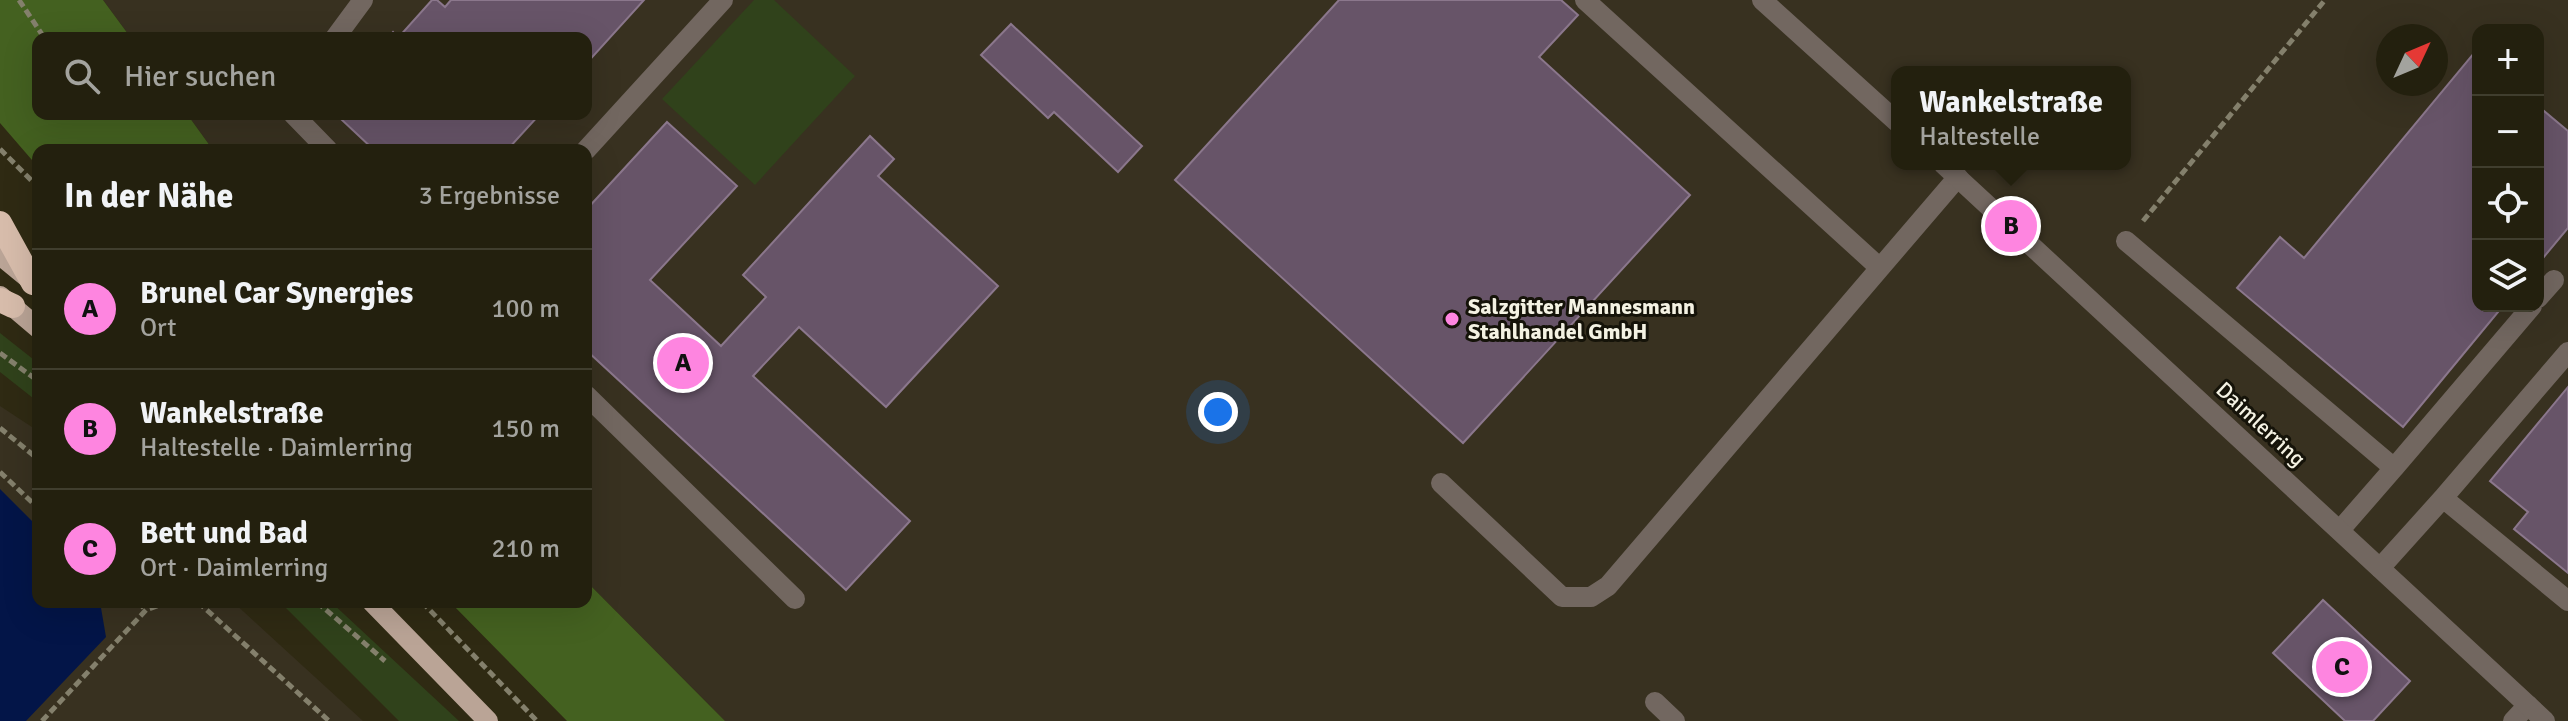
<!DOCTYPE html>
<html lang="de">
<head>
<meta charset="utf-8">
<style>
  :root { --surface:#23200e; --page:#2b2817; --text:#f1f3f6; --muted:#a3a39e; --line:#403e2e; --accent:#fe85e0 }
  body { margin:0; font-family:Signika,sans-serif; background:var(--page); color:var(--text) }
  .controls { position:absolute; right:24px; top:24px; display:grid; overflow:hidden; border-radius:16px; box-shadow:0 8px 32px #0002 }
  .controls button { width:72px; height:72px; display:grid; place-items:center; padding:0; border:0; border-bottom:2px solid var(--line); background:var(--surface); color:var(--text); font:40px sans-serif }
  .compass { position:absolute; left:2376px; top:24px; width:72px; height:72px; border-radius:50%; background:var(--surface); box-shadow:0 8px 32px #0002; rotate:46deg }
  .you { position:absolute; left:1218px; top:412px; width:28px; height:28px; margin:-20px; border:6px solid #fff; border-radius:50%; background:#1a73e8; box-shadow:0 0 0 12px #1a73e833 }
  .badge { display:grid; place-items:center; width:52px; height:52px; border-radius:50%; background:var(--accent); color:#111; font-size:26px; font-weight:700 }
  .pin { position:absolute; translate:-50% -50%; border:4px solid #fff; box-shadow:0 2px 8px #0006 }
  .popup { position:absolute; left:1891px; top:66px; width:240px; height:104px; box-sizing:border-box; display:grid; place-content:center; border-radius:16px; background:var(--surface); filter:drop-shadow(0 2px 6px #0005); font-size:26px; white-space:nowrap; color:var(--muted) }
  .popup b { font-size:30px; color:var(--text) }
  .popup::after { content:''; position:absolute; left:50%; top:100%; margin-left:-16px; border:16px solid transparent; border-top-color:var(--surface) }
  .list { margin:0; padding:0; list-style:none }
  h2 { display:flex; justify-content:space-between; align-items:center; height:104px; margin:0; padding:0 32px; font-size:34px }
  h2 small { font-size:26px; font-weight:400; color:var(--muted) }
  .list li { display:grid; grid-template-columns:52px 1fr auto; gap:24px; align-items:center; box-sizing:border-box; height:120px; padding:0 32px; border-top:2px solid var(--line) }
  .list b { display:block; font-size:30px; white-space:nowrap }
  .list p { margin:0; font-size:26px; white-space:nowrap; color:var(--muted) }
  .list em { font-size:26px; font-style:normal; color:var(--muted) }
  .icon { flex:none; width:44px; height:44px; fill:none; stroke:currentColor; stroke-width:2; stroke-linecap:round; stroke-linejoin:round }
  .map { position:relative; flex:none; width:2568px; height:721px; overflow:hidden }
  .search { position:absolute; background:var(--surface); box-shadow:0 8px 32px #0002; left:32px; top:32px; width:560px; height:88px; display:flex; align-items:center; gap:20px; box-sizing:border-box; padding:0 28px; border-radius:16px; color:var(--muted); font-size:30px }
  .panel { position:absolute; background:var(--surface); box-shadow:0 8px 32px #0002; left:32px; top:144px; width:560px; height:464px; border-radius:16px }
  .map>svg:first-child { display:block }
</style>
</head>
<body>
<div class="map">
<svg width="2568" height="721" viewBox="0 0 2568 721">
  <rect width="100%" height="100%" fill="#2f2a13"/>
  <path fill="#383120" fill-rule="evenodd" d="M103 0H2568V721H725L586 581V150H213L187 114H586V38H131ZM2478 30H2538V306H2478ZM2388 36H2436V84H2388ZM1897 72H2125V164H1897Z
    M0 406 38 431V602H233L363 721H0Z"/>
  <path fill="#30421b" d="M754 0H774L855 76 755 185 662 99Z
    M0 333 38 363V402L0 372Z
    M280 602H331L459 721H399Z"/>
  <path fill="#446120" d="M0 0H103L131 38H38V114H187L213 150H38V167L0 123Z
    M586 581 725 721H567L450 602H586Z"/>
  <path fill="#031548" d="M0 489 38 527V602H100L106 637 26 721H0Z"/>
  <path fill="#675468" stroke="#8b778c" stroke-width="2" d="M432 0H437L445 7 451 0H644L586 64V38H388L393 32 398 38Z
    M1339 0H1561L1578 15 1539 57 1690 195 1463 443 1175 180Z
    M1011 24 1142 146 1118 172 1054 112 1048 118 981 55Z
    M2474 53 2478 56V306H2503L2403 427 2237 288 2280 237 2304 258Z
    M2538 106 2568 131V228L2538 264Z
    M348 114H540L507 150H374L342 120Z
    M667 122 737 186 650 280 721 346 766 297 743 275 870 136 894 159 878 176 998 286 886 407 799 327 753 376 910 521 846 590 586 350V210Z
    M2568 387V573L2514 529 2528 512 2490 481Z
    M2323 600 2410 681 2373 721H2345L2273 653Z"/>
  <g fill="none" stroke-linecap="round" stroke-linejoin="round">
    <path stroke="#84806c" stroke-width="5" stroke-dasharray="8 4" stroke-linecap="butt" d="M19 0 43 36
      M0 149 38 187
      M2143 221 2325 0
      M0 353 38 381
      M0 428 38 459
      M0 472 38 508
      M138 602 146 610
      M198 602 329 721
      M317 602 385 661
      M422 602 537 721
      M42 721 146 610 168 602"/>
    <path stroke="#726760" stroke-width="20" d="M1585 0 1880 268 1958 177
      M335 38 363 0
      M293 114 328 150
      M586 150 723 0
      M2126 241 2394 468 2340 530
      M2538 298 2554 280
      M586 395 795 599
      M2394 468 2532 306
      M1441 483 1562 597H1591L1608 586 1880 268
      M2443 498 2568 352
      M2380 568 2443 498 2568 601
      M1655 702 1675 721
      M2513 721 2528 705"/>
    <path stroke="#726760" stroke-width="20" d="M1762 0 1897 122
      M1943 164 2545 721"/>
    <path stroke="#baa496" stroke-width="20" d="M0 255 28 278
      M0 296 38 328
      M372 602 488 721"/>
    <path stroke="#d7bcab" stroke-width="24" d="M0 223 33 283
      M0 300 13 306"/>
  </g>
  <circle fill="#fe85e0" stroke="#151309" stroke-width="3" cx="1452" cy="319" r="8"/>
  <g text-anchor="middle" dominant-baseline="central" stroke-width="6" stroke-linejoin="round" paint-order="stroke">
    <g font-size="22" font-weight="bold" fill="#f4f2e3" stroke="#151309" text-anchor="start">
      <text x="1468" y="306">Salzgitter Mannesmann<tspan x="1468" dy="25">Stahlhandel GmbH</tspan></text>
    </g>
    <g font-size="22" fill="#f4f2e3" stroke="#151309">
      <text transform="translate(2261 424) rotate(43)">Daimlerring</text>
    </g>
  </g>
</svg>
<div class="controls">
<button>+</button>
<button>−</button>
<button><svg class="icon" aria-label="locate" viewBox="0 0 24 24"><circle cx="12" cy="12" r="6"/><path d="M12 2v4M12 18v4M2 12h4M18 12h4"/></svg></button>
<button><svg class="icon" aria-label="layers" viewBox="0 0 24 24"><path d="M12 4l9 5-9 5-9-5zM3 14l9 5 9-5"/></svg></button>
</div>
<svg class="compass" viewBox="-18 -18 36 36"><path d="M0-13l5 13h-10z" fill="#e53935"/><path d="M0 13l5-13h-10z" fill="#a3a39e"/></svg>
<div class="you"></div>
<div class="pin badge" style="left:683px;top:363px">A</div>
<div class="pin badge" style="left:2011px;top:226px">B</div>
<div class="popup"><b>Wankelstraße</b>Haltestelle</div>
<div class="pin badge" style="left:2342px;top:667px">C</div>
<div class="search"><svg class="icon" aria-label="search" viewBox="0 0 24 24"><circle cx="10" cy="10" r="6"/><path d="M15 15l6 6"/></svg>Hier suchen</div>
<section class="panel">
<h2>In der Nähe<small>3 Ergebnisse</small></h2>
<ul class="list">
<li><span class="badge">A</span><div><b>Brunel Car Synergies</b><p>Ort</p></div><em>100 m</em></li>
<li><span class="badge">B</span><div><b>Wankelstraße</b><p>Haltestelle · Daimlerring</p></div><em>150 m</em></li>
<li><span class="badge">C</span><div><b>Bett und Bad</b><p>Ort · Daimlerring</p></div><em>210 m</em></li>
</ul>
</section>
</div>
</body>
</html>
